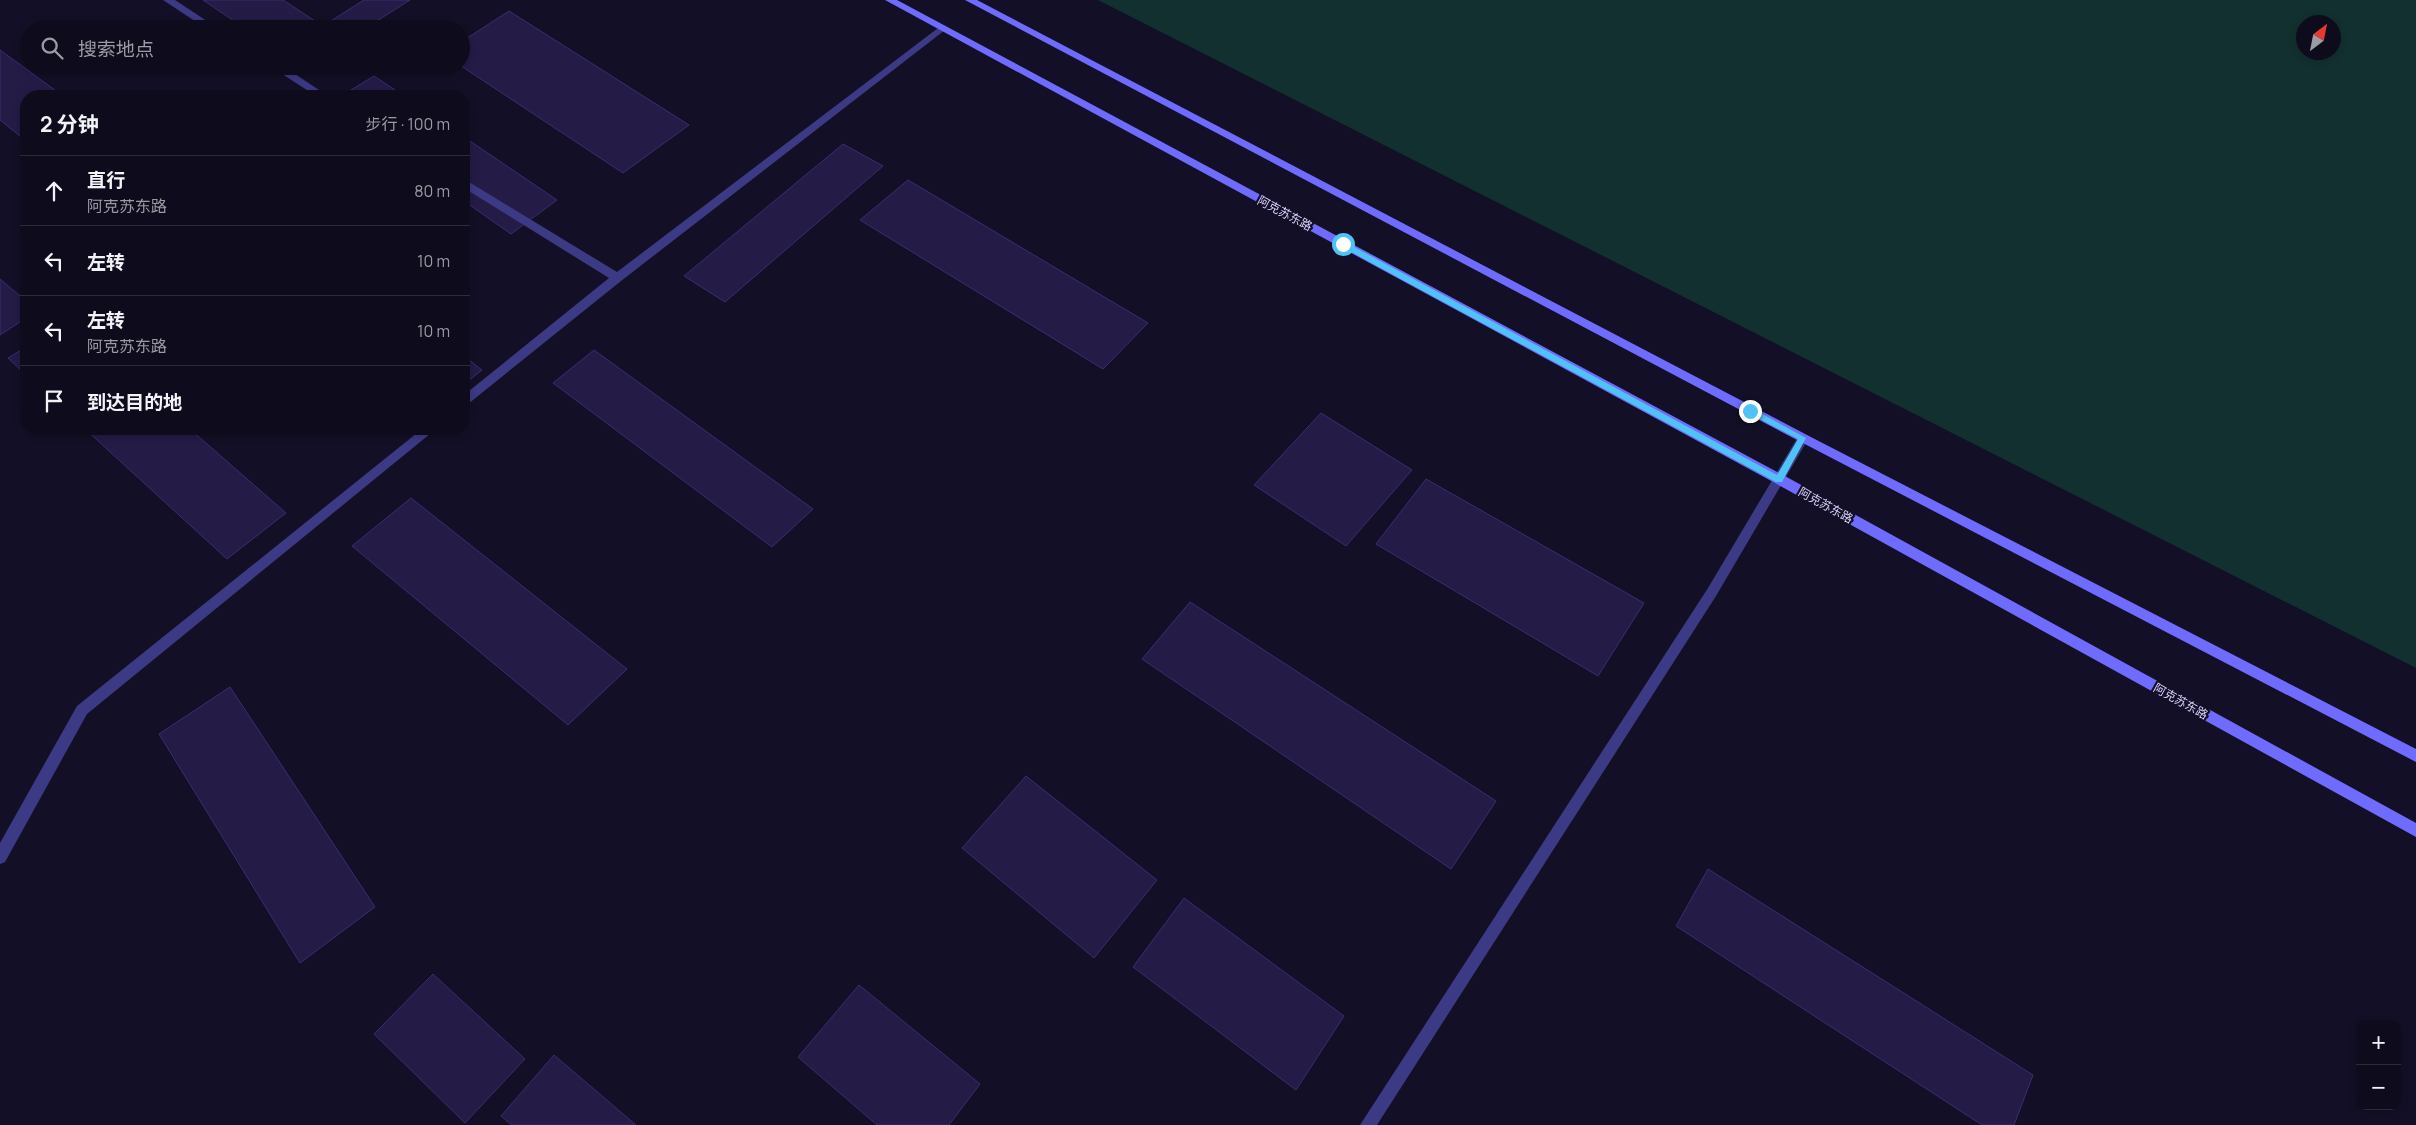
<!DOCTYPE html>
<html lang="zh">
<head>
<meta charset="utf-8">
<style>
  :root { --surface:#0e0b1c; --page:#171425; --text:#f1f3f6; --muted:#9b9ba3; --line:#2e2b3b }
  body { margin:0; font-family:Manrope,"Noto Sans SC",sans-serif; background:var(--page); color:var(--text) }
  .controls { position:absolute; right:15px; bottom:15px; display:grid; overflow:hidden; border-radius:10px; box-shadow:0 2px 8px #0003 }
  .controls button { width:45px; height:45px; display:grid; place-items:center; padding:0; border:0; border-bottom:1px solid var(--line); background:var(--surface); color:var(--text); font:25px sans-serif }
  .compass { position:absolute; left:2296px; top:15px; width:45px; height:45px; border-radius:50%; background:var(--surface); box-shadow:0 2px 8px #0003; rotate:32deg }
  .stop { position:absolute; width:15px; height:15px; margin:-11px; border:4px solid #4fc3f7; border-radius:50%; background:#fff }
  .stop.end { background:#4fc3f7; border-color:#fff; box-shadow:0 1px 5px #0008 }
  .list { margin:0; padding:0; list-style:none }
  h2 { display:flex; justify-content:space-between; align-items:center; height:65px; margin:0; padding:0 20px; font-size:21px }
  h2 small { font-size:16px; font-weight:400; color:var(--muted) }
  .list li { display:grid; grid-template-columns:32px 1fr auto; gap:15px; align-items:center; box-sizing:border-box; height:70px; padding:0 20px; border-top:1px solid var(--line) }
  .list b { display:block; font-size:19px; white-space:nowrap }
  .list p { margin:0; font-size:16px; white-space:nowrap; color:var(--muted) }
  .list em { font-size:16px; font-style:normal; color:var(--muted) }
  .icon { flex:none; width:28px; height:28px; fill:none; stroke:currentColor; stroke-width:2; stroke-linecap:round; stroke-linejoin:round }
  .map { position:relative; flex:none; width:2416px; height:1125px; overflow:hidden }
  .search { position:absolute; background:var(--surface); box-shadow:0 2px 8px #0003; left:20px; top:20px; width:450px; height:55px; display:flex; align-items:center; gap:12px; box-sizing:border-box; padding:0 18px; border-radius:28px; color:var(--muted); font-size:19px }
  .panel { position:absolute; background:var(--surface); box-shadow:0 2px 8px #0003; left:20px; top:90px; width:450px; height:345px; border-radius:20px }
  .map>svg:first-child { display:block }
</style>
</head>
<body>
<div class="map">
<svg width="2416" height="1125" viewBox="0 0 2416 1125">
  <rect width="100%" height="100%" fill="#130f26"/>
  <path fill="#12302f" fill-rule="evenodd" d="M1098 0H2416V668ZM2304 22H2334V52H2304Z"/>
  <path fill="#241b47" stroke="#3b2d73" d="M203 0H283L318 23 308 29H246Z
    M364 0H410L364 29H318Z
    M509 11 689 125 623 173 461 66V42Z
    M0 50 63 96H26V141L0 120Z
    M374 76 404 96H341Z
    M464 137 557 200 511 234 464 201Z
    M843 144 883 166 725 302 684 276Z
    M908 180 1148 323 1103 369 860 220Z
    M0 279 26 301V318L0 335Z
    M26 347V375L8 358Z
    M594 350 813 509 772 547 553 383Z
    M464 356 482 370 464 384Z
    M1321 413 1412 470 1346 546 1254 485Z
    M85 429H190L286 513 227 559Z
    M1426 479 1644 603 1598 676 1376 544Z
    M411 498 627 669 568 725 352 546Z
    M1190 602 1496 801 1451 869 1142 659Z
    M230 687 375 907 300 963 159 734Z
    M1026 776 1157 880 1094 958 962 848Z
    M1708 869 2033 1075 2014 1125H1982L1676 926Z
    M1184 898 1344 1016 1296 1090 1133 967Z
    M433 974 525 1059 465 1123 374 1034Z
    M859 985 980 1084 949 1125H877L798 1057Z
    M554 1055 636 1125H512L501 1116Z"/>
  <g fill="none" stroke-linecap="round" stroke-linejoin="round">
    <path fill="#3d3a85" fill-rule="evenodd" d="M1803 433 1809 438 1807 441 1716 596 1377 1125H1360L1708 588 1799 435Z"/>
    <path fill="#3d3a85" fill-rule="evenodd" d="M163 0H175L219 29H207Z
      M942 25 945 26V30L621 281 468 404 464 406V395L609 278 464 188V179L617 272Z
      M270 66H283L328 96H316Z
      M422 429H436L87 714 5 862 0 864V843L77 706Z"/>
    <path fill="#6f6bff" fill-rule="evenodd" d="M885 0H897L1783 475 2416 823V837L1775 483Z
      M965 0H977L1807 435 2416 749V762L1799 441Z"/>
  </g>
  <path fill="#4fc3f7" d="M1340 242H1345L1777 475 1798 439 1748 413V409H1753L1806 438 1782 482H1776L1340 246Z"/>
  <g text-anchor="middle" dominant-baseline="central" stroke-width="4.5" stroke-linejoin="round" paint-order="stroke">
    <g font-size="12" fill="#d9d4ff" stroke="#130f26">
      <text transform="translate(1285 213) rotate(28)">阿克苏东路</text>
      <text transform="translate(1826 505) rotate(29)">阿克苏东路</text>
      <text transform="translate(2181 701) rotate(29)">阿克苏东路</text>
    </g>
  </g>
</svg>
<div class="controls">
<button>+</button>
<button>−</button>
</div>
<svg class="compass" viewBox="-18 -18 36 36"><path d="M0-13l5 13h-10z" fill="#e53935"/><path d="M0 13l5-13h-10z" fill="#9b9ba3"/></svg>
<div class="stop" style="left:1343px;top:244px"></div>
<div class="stop end" style="left:1750px;top:411px"></div>
<div class="search"><svg class="icon" aria-label="search" viewBox="0 0 24 24"><circle cx="10" cy="10" r="6"/><path d="M15 15l6 6"/></svg>搜索地点</div>
<section class="panel">
<h2>2 分钟<small>步行 · 100 m</small></h2>
<ul class="list">
<li><svg class="icon" aria-label="ahead" viewBox="0 0 24 24"><path d="M12 20V5M6 11l6-6 6 6"/></svg><div><b>直行</b><p>阿克苏东路</p></div><em>80 m</em></li>
<li><svg class="icon" aria-label="left" viewBox="0 0 24 24"><path d="M17 20v-9H6M10 6l-5 5 5 5"/></svg><div><b>左转</b></div><em>10 m</em></li>
<li><svg class="icon" aria-label="left" viewBox="0 0 24 24"><path d="M17 20v-9H6M10 6l-5 5 5 5"/></svg><div><b>左转</b><p>阿克苏东路</p></div><em>10 m</em></li>
<li><svg class="icon" aria-label="arrive" viewBox="0 0 24 24"><path d="M6 21V4h12l-3 4 3 4H6"/></svg><div><b>到达目的地</b></div></li>
</ul>
</section>
</div>
</body>
</html>
